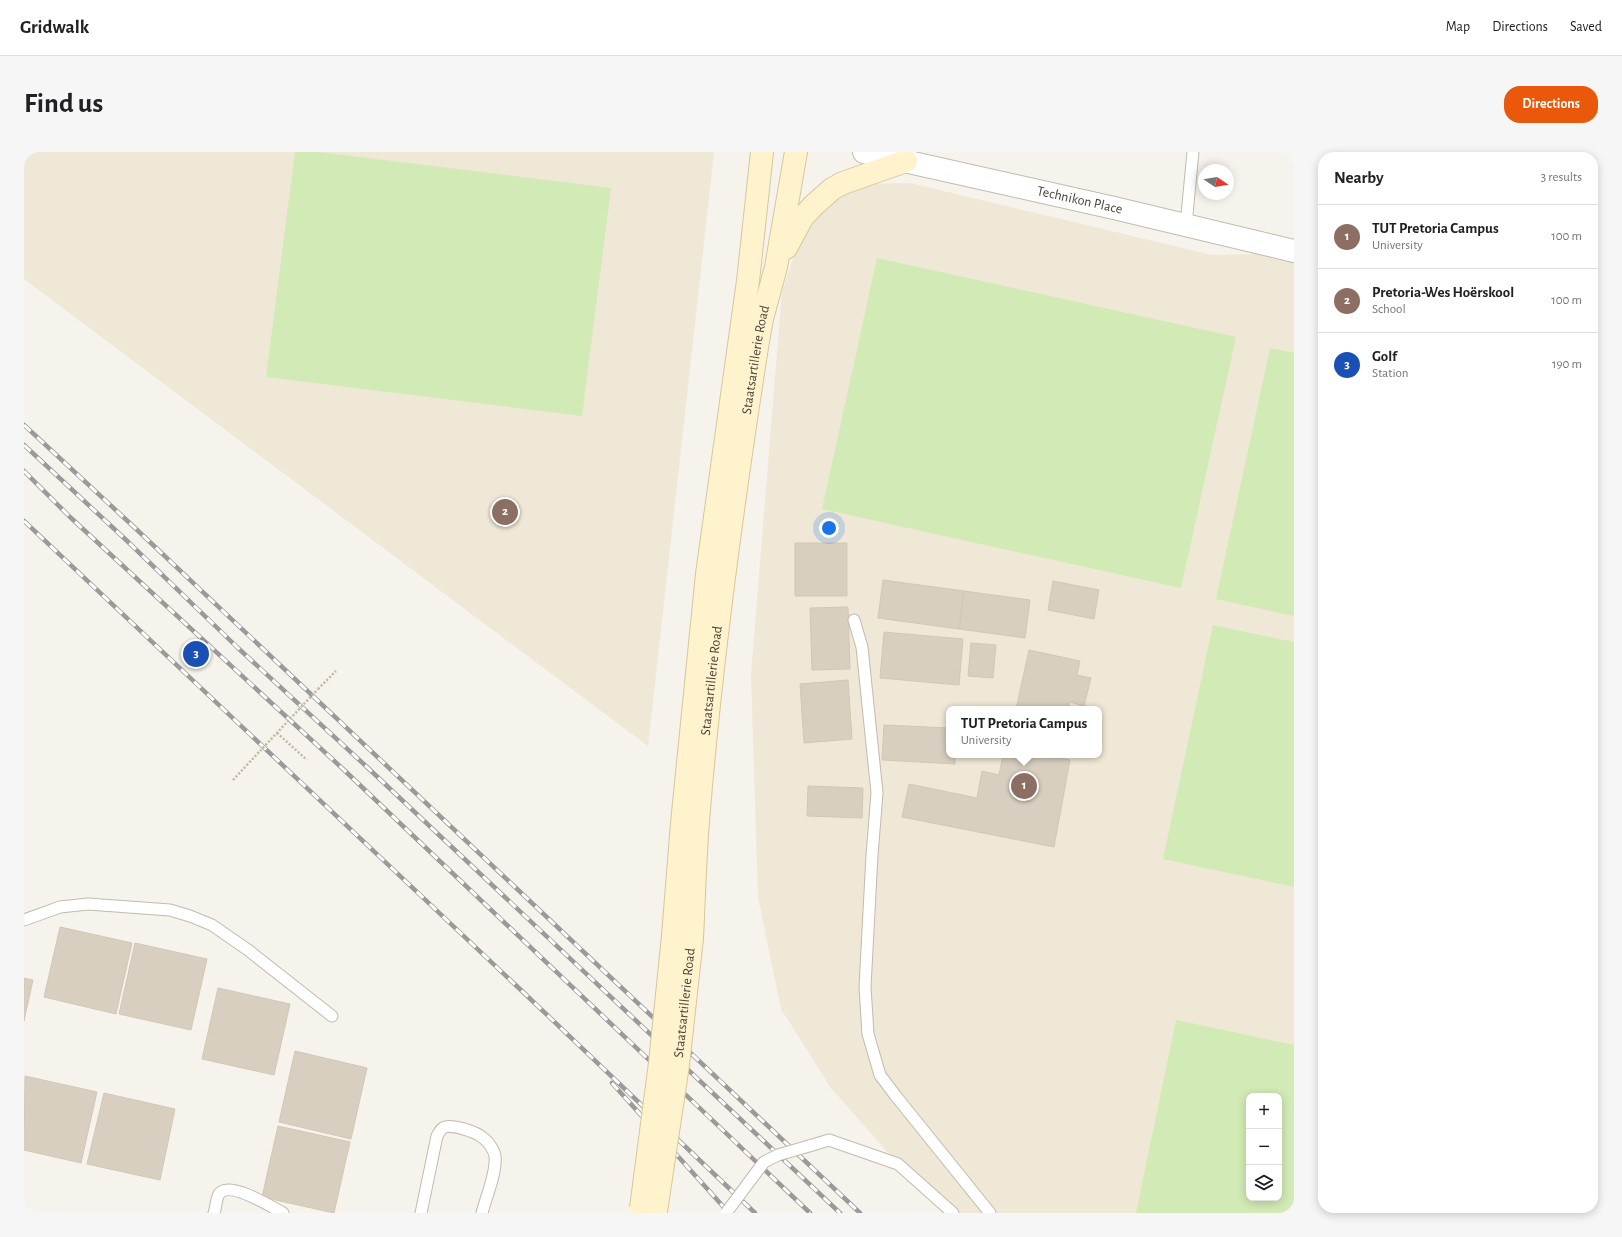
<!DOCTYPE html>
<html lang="en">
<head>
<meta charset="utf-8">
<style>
  :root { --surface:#fff; --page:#f6f6f6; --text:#202124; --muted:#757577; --line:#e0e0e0; --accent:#ea580c }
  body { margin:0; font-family:"Alegreya Sans",sans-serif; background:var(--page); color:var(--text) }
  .controls { position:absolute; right:12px; bottom:12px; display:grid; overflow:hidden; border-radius:8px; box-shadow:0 2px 10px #0003 }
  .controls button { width:36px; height:36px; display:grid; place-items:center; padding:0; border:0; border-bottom:1px solid var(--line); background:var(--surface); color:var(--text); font:20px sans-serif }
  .compass { position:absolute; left:1174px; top:12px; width:36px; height:36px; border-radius:50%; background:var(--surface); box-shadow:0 2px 10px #0003; rotate:102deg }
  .you { position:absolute; left:805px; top:376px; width:14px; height:14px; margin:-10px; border:3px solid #fff; border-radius:50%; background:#1a73e8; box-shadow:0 0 0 6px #1a73e833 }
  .badge { display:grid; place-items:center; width:26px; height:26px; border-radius:50%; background:var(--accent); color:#fff; font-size:13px; font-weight:700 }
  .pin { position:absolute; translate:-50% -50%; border:2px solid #fff; box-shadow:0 1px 4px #0006 }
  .popup { position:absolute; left:922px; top:554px; width:156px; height:52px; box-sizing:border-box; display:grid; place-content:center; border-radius:8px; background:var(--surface); filter:drop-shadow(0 1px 3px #0005); font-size:13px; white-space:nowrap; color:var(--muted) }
  .popup b { font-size:15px; color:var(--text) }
  .popup::after { content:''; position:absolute; left:50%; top:100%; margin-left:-8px; border:8px solid transparent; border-top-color:var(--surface) }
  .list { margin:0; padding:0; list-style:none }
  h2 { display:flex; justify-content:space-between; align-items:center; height:52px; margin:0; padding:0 16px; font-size:17px }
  h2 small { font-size:13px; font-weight:400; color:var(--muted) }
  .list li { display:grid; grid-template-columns:26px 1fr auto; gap:12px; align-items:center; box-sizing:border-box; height:64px; padding:0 16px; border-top:1px solid var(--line) }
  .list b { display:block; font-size:15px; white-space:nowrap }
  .list p { margin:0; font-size:13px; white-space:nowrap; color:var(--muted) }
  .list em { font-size:13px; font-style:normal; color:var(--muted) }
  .icon { flex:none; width:22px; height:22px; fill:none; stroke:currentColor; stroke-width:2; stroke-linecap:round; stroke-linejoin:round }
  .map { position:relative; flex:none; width:1270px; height:1061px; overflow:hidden; border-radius:16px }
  header { display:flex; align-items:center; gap:24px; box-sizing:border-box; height:56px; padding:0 20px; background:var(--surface); border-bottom:1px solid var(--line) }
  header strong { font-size:19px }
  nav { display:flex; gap:22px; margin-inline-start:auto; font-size:14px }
  .intro { display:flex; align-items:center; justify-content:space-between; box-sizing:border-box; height:96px; padding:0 24px }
  h1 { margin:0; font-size:28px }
  .button { padding:10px 18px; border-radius:16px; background:var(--accent); color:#fff; font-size:14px; font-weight:700 }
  main { display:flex; gap:24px; padding:0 24px }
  aside { flex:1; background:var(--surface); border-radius:16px; box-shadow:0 2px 10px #0003 }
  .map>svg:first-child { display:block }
</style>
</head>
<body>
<header>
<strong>Gridwalk</strong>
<nav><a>Map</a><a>Directions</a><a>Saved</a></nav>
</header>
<div class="intro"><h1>Find us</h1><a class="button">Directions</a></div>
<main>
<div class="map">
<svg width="1270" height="1061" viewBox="0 0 1270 1061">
  <rect width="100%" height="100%" fill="#f6f3ec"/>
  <path fill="#efe8d6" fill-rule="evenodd" d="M0 0H690L624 594 0 127Z
    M886 31 1188 103 1270 101V1061H929L874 1012 807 936 757 857 734 745 727 522 758 139 774 93 803 52 842 32ZM925 557H1075V603H925ZM1225 944H1255V1046H1225Z"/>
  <path fill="#d2eab5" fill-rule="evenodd" d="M271 0H295L587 36 558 264 242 225Z
    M853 106 1212 185 1157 436 798 357Z
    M1246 196 1270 201V464L1192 447Z
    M1189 473 1270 490V735L1139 707Z
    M1152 868 1270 893V1061H1112ZM1225 944H1255V1046H1225Z"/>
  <path fill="#d8cfc1" stroke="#d3c7b4" d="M771 391H823V444H771Z
    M859 428 940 439 935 477 854 466Z
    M1029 429 1075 438 1070 467 1024 458Z
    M940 439 1006 448 1001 486 935 477Z
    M824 455 826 517 788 518 786 456Z
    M860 480 939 487 935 533 856 526Z
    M947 491 972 493 969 526 944 524Z
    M1005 498 1056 509 1053 523 1067 526 1060 554 1046 550 1044 557H992Z
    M824 528 828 587 780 591 776 532Z
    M860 573 925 576V603H931V612L858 608Z
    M979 603H1019L1046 608 1030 695 878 665 885 632 953 646 958 619 975 623Z
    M784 634 839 636 838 666 783 664Z
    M36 775 108 791 92 862 20 845Z
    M111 791 183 807 167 878 95 862Z
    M0 826 9 828 0 869Z
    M194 836 266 852 250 923 178 907Z
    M271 899 343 916 327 987 255 970Z
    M1 924 73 940 57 1011 0 998Z
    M80 941 151 957 136 1028 63 1012Z
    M254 974 326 990 310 1061 238 1045Z"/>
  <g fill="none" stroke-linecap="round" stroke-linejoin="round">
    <g stroke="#c2bbae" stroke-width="13">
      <path id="lane" d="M1162 73 1169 0
        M830 468 838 495 853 641 848 703 841 835 844 882 856 923 871 943 966 1061
        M0 768 36 755 64 752 146 758 166 764 188 773 224 798 308 864
        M785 994 805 988 874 1012 929 1061
        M190 1061C192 1056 192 1047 195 1042 205 1028 248 1055 259 1061
        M397 1061 413 984C415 981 416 978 419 976 426 971 453 980 459 986 464 989 470 998 471 1004 473 1020 462 1045 458 1061"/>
    </g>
    <g stroke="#c2bbae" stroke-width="24">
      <g id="street">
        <path id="s1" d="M840 0 1090 56 1270 99"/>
      </g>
    </g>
    <g stroke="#d6c79b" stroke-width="24">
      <g id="secondary">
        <path d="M762 96 778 66 790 53 808 37 819 31 882 9"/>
        <path d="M649 784 658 671 683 422 724 129 738 0"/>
        <path id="s2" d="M668 786C670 747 671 708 674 669 687 508 709 348 734 189L738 167 752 115 772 0"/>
      </g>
    </g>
    <path stroke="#c4b79f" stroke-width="2.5" stroke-dasharray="2 2" stroke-linecap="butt" d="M294 537 312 519
      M253 581 283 608
      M209 628 236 599"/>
    <use href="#lane" stroke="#fff" stroke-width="11"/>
    <use href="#street" stroke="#fff" stroke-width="22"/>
    <use href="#secondary" stroke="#fff3cd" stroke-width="22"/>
    <g stroke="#9a9a9a" stroke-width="4.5">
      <path id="rail" d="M0 273 110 375 836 1061
        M0 293 100 386 214 496 344 616 816 1061
        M0 319 46 365 319 617 786 1061
        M0 369 499 840 731 1061
        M588 931 705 1061"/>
    </g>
    <use href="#rail" stroke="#fff" stroke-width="3" stroke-dasharray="9" stroke-linecap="butt"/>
    <g stroke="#c2bbae" stroke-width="13" stroke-linecap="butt">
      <path id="lane-bridge" d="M702 1061 740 1010 754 1003 785 994"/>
    </g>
    <g stroke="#d6c79b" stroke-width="24" stroke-linecap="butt">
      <g id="secondary-bridge">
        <path d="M617 1056 636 911 649 784"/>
        <path id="s3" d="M632 1059 654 913 668 786"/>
      </g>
    </g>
    <path stroke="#c4b79f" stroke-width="2.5" stroke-dasharray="2 2" stroke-linecap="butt" d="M236 599 294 537"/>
    <use href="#lane-bridge" stroke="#fff" stroke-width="11"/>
    <use href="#secondary-bridge" stroke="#fff3cd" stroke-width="22"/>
  </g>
  <g text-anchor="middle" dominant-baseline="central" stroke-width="3.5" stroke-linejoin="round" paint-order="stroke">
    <g font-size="14" fill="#4b4439" stroke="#fff">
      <text stroke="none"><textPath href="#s1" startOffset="221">Technikon Place</textPath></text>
      <text stroke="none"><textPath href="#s2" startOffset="582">Staatsartillerie Road</textPath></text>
      <text stroke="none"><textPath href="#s2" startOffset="258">Staatsartillerie Road</textPath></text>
      <text stroke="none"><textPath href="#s3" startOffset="210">Staatsartillerie Road</textPath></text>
    </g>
  </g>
</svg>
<div class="controls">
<button>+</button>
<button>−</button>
<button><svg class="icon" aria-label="layers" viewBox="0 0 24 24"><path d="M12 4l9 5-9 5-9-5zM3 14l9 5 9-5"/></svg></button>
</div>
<svg class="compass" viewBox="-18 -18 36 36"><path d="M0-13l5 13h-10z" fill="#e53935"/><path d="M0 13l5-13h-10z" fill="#757577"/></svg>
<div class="you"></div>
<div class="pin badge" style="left:1000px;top:634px;background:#8d6e63">1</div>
<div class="popup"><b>TUT Pretoria Campus</b>University</div>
<div class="pin badge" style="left:481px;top:360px;background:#8d6e63">2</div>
<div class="pin badge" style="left:172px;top:502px;background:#1a4fb4">3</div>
</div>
<aside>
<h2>Nearby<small>3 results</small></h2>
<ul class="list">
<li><span class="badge" style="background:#8d6e63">1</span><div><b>TUT Pretoria Campus</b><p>University</p></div><em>100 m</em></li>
<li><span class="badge" style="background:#8d6e63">2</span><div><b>Pretoria-Wes Hoërskool</b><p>School</p></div><em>100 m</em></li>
<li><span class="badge" style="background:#1a4fb4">3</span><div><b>Golf</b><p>Station</p></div><em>190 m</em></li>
</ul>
</aside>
</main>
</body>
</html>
